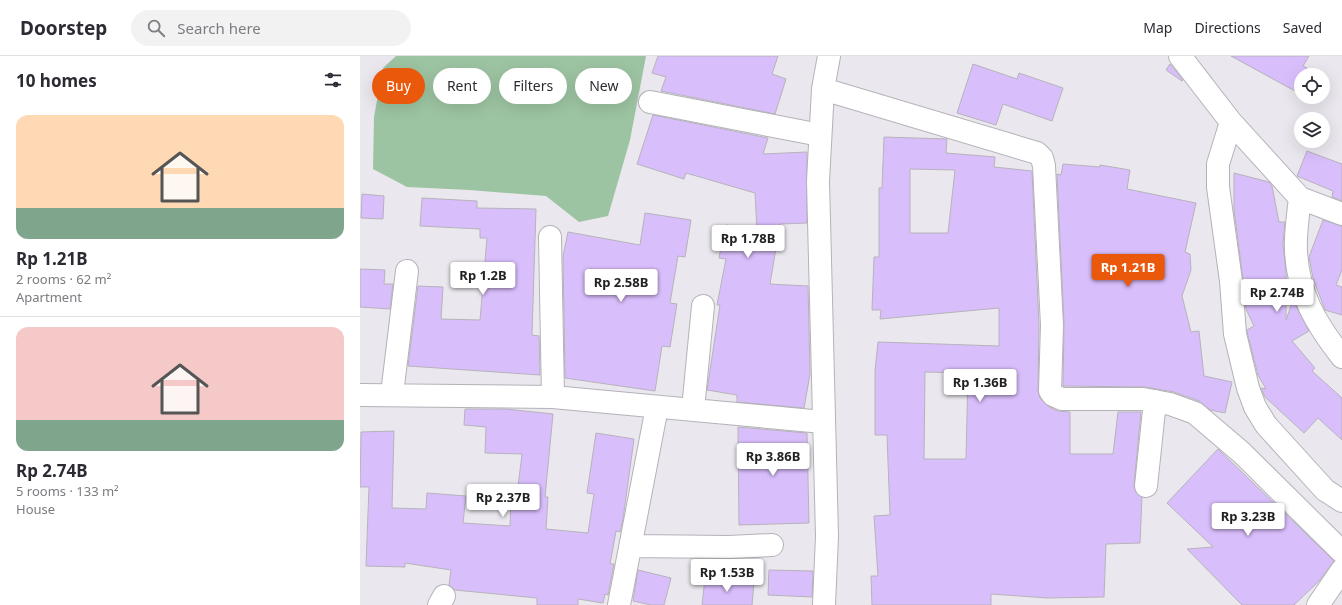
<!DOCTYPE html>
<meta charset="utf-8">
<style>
body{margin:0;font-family:"Noto Sans",sans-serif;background:#f2f2f3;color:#2b2b33;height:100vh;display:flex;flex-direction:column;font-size:15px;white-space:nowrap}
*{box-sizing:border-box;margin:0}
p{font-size:13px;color:#7c7c81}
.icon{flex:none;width:22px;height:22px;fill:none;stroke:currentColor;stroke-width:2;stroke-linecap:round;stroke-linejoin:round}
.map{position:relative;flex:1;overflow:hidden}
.details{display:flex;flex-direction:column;background:#fff;width:360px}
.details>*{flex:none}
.banner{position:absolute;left:12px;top:12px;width:380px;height:36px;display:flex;gap:8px}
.fabs{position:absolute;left:934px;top:12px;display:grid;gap:8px}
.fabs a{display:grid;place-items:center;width:36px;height:36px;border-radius:50%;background:#fff;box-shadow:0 4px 16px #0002;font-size:20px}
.price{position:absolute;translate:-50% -34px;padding:0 9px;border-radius:4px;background:#fff;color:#222;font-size:13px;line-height:26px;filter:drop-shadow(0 1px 2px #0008)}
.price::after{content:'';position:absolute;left:50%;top:24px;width:12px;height:9px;margin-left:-6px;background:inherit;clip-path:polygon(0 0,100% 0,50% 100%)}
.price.on{background:#ea580c;color:#fff}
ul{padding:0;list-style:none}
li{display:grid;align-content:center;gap:8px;height:212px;padding:0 16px}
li+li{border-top:1px solid #e1e1e2}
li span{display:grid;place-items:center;height:124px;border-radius:12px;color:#555}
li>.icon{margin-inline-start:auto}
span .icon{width:72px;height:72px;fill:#fffc;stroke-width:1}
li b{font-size:17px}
h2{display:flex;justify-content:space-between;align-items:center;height:48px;padding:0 16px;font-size:17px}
.pill{padding:0 14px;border-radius:18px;background:#fff;box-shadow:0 4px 16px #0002;font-size:14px;line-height:36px}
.pill.on{background:#ea580c;color:#fff}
header{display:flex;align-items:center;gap:24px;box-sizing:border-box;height:56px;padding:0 20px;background:#fff;border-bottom:1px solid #e1e1e2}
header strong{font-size:19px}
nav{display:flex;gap:22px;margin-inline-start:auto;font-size:14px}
.search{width:280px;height:36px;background:#f2f2f3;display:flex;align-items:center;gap:10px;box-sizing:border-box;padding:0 14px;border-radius:22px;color:#7c7c81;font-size:15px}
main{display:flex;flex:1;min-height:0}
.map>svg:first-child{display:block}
.green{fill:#9dc4a2}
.building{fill:#d9befc;stroke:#b6b3ba;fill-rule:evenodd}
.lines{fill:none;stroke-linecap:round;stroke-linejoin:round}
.minor-casing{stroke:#b4b2b8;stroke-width:24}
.minor{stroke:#fff;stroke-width:22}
</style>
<header>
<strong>Doorstep</strong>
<div class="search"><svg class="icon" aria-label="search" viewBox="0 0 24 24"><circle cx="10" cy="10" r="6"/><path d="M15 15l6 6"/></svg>Search here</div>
<nav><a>Map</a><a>Directions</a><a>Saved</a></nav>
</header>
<main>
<section class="details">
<h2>10 homes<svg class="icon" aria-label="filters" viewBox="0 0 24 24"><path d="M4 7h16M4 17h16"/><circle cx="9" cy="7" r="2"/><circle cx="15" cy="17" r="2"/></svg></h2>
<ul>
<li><span style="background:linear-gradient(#ffd9b3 75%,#7fa58c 0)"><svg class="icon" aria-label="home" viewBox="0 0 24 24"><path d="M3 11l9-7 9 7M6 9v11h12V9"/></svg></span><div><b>Rp 1.21B</b><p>2 rooms · 62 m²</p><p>Apartment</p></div></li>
<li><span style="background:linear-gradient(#f6c9c9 75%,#7fa58c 0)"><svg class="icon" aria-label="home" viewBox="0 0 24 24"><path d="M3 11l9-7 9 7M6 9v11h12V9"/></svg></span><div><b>Rp 2.74B</b><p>5 rooms · 133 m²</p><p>House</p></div></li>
</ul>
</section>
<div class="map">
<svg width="982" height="549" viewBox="0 0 982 549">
<rect width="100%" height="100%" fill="#eae7ee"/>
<path class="green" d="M36,0H286L270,84L248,160L219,166L186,140L109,134L47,131L13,113L14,61L23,12Z"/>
<path class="building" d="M298,0H418L412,18L426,23L415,58L301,35L306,21L292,17Z
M871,0H949L943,10L947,12L943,19H941V23L935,35Z
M613,8L657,23L659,17L703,32L692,65L643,48L636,69L597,57Z
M810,8L823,24L822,25L806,14Z
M293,59L408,82L403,98L447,96V167L420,168L410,228L448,230L450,318L444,352L377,346V339L347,334L360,249H357L366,203L359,202L366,169L397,174L395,137L326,117L324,123L277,108Z
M524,81L587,83L586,97L635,101L634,111L672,115L679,269L678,335L680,342L688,350L697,355L710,356V398H753L758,356H781L774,429L775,435L782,441L780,487L746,488L744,541L687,542L631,538V549H512L511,520H518L514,460L530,459L527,379H515V315L518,286L639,290V252L520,263L521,254H512L514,201H519V132H522ZM550,113L595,114L588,177H550ZM565,316L608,317L606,403H564Z
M947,95L982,108V145L972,141L973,135L937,120Z
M703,108L740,111V109L770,114L767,133L836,147L825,196L830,198L831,214L822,240L831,276L839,275L844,320L872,326L865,357L850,354L839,345L814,336L785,331L703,330L704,268L697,118L701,119Z
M874,117L909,126L912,130L919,166H925L923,188L926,216V264L933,244L949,275L932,285L955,312L952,315L982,342V384L958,362L944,377L905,341L901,332L906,333L898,319L887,276V274L894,270L886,253L884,235L887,234L883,223L874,154Z
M2,138L24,140L23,163L1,162Z
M62,142L117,145V152L176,153L172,279L179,280L180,319L48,310L58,230L83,231L81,263L120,264L127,182H120V173L60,170Z
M285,157L331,164L325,201L318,200L310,247L317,248L310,291L302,290L295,335L205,322L203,200L208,176L280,189Z
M963,164L982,170V214L976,229L982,231V259L965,254L953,222L949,201Z
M0,213L25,214L24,228H33L30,253L0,251Z
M105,353H146L193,358L185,441H188L186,473L228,477L234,438L227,437L236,377L274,383L263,463L260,476L256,475L250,508H254L248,539L245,538L243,547L218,543V549H177V542L95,534L89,529L91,514L45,507V511L6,510L9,431H0L1,376L34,375L32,452L66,453L67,437L106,440L103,467L150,470L151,439H157L162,398L125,397L126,371L104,369Z
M378,371L447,377L449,467L379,469Z
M858,393L974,505L959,525L934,549H882L827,493L853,491L807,447Z
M278,514L311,522L304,549H291L273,545Z
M409,514L453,515L452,541L408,539Z
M345,522L394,527L392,549H342Z"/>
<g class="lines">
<g class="minor-casing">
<path id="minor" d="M820,0L871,66L940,142L982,158
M463,33L677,97L682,102L684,110L692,269L690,335L693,339L702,343H783L810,348L835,357L882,397L982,496
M290,46L460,79
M871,66L858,108V131L871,225L875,278L888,332L895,351L906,369L965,434L982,445
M940,142C938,160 935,178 936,195C938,238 956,268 982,301
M190,181L193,341
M32,338L47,215
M0,339L193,341L463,366
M333,353L343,250
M786,430L795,345
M272,490L369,491L412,489
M79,549L84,540
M259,549L297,351
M464,549L467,480L458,125L463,33L469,0
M958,549L982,514"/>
</g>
<use href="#minor" class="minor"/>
</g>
</svg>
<div class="fabs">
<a><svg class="icon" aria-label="locate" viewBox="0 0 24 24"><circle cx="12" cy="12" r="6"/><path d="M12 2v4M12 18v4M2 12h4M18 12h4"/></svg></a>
<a><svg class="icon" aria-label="layers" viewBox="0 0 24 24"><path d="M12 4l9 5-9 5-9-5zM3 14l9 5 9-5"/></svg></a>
</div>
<b class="price" style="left:388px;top:203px">Rp 1.78B</b>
<b class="price on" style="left:768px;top:232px">Rp 1.21B</b>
<b class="price" style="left:123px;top:240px">Rp 1.2B</b>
<b class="price" style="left:261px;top:247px">Rp 2.58B</b>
<b class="price" style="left:917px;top:257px">Rp 2.74B</b>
<b class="price" style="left:620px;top:347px">Rp 1.36B</b>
<b class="price" style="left:413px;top:421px">Rp 3.86B</b>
<b class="price" style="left:143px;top:462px">Rp 2.37B</b>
<b class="price" style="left:888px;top:481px">Rp 3.23B</b>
<b class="price" style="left:367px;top:537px">Rp 1.53B</b>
<div class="banner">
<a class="pill on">Buy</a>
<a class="pill">Rent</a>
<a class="pill">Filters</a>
<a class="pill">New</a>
</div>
</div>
</main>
